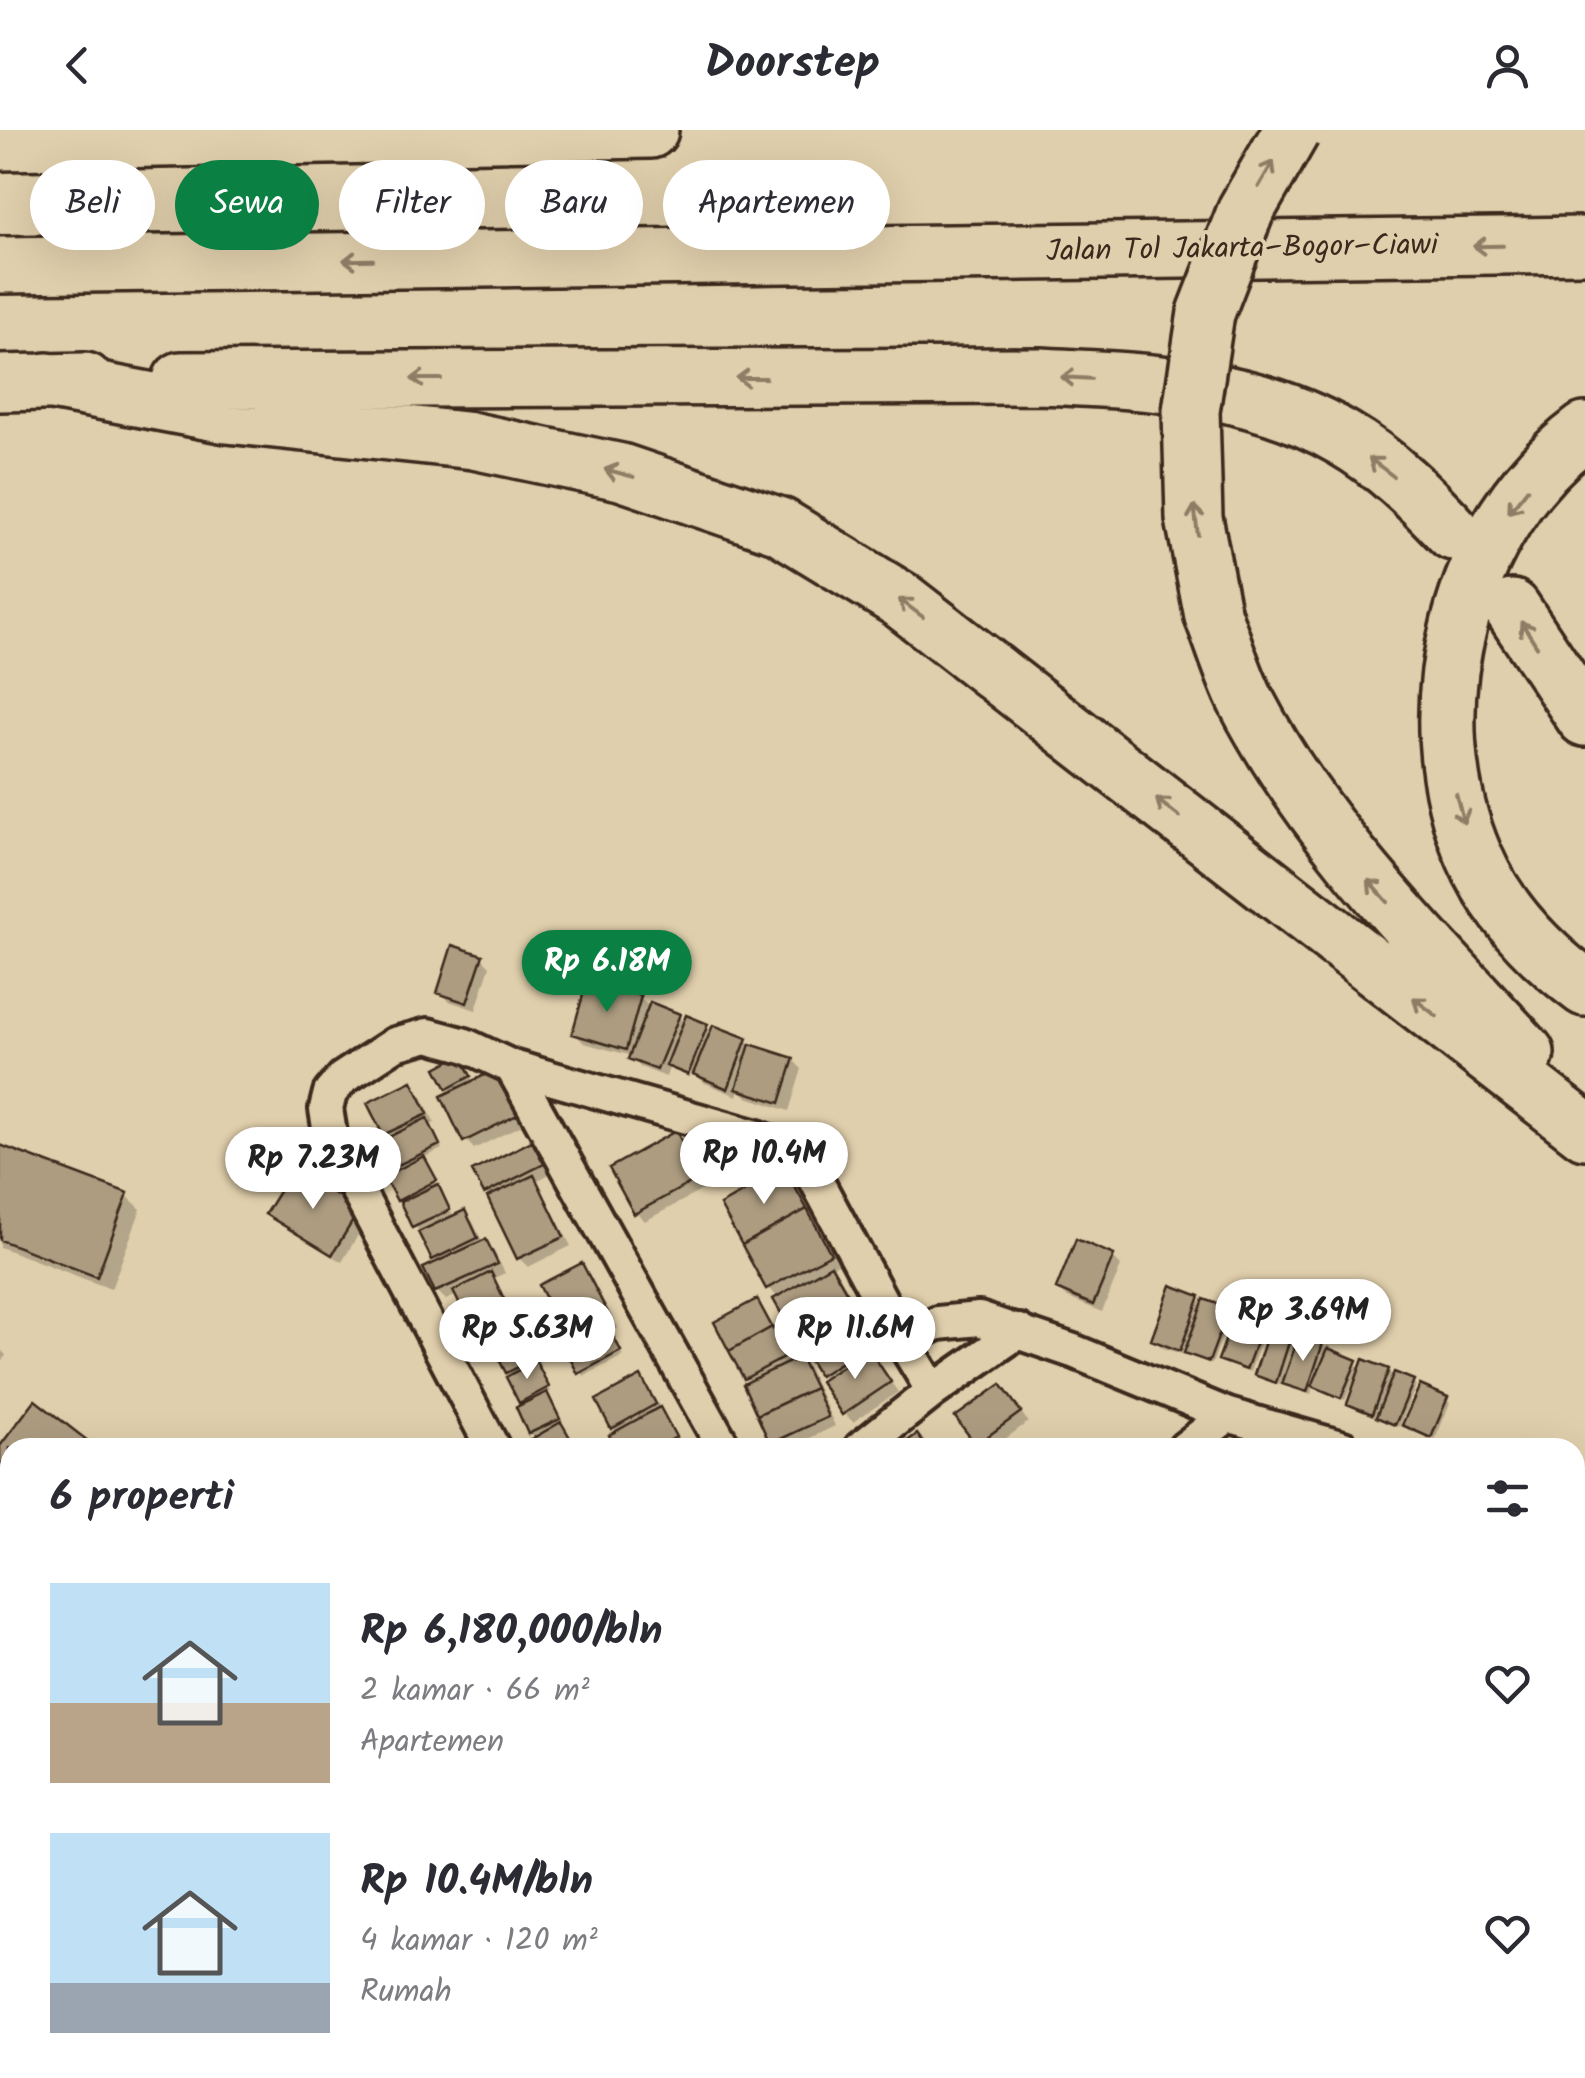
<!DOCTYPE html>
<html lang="id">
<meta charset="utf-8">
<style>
body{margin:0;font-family:Kalam,sans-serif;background:#f2f2f3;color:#2b2b33;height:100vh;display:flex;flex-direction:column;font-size:38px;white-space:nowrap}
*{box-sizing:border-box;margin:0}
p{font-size:32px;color:#7c7c81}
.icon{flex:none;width:55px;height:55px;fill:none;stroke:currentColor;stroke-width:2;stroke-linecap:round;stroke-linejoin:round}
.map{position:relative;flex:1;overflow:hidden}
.side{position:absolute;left:0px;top:1308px;width:1585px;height:642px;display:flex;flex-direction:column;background:#fff;border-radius:30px 30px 0 0;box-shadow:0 10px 40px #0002}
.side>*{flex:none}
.hud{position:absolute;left:30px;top:30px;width:1000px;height:90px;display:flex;gap:20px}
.price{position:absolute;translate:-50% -85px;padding:0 22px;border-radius:35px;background:#fff;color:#222;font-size:32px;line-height:65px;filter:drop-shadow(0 2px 5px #0008)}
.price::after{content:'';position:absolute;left:50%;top:60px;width:30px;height:22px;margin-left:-15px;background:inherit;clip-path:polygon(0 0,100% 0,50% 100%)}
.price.on{background:#0b8043;color:#fff}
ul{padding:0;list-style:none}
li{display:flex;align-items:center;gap:30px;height:250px;padding:0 50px}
li span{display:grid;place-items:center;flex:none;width:280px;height:200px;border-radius:0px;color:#555}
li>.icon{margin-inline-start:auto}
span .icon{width:120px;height:120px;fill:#fffc;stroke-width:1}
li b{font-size:42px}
h2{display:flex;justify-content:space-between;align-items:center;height:120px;padding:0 50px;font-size:42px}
.chip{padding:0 35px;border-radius:45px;background:#fff;box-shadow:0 10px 40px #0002;font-size:35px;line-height:90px}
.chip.on{background:#0b8043;color:#fff}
header{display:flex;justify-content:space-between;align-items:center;height:130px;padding:0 50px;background:#fff;font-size:45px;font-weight:700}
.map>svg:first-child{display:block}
.shadow{fill:#0003}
.building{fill:#ad9c80;stroke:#3b2a1e;stroke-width:2.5}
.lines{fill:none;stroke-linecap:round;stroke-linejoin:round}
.minor-casing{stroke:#3b2a1e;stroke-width:40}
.motorway-casing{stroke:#3b2a1e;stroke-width:62}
.minor{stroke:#e0cfac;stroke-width:32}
.motorway{stroke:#e0cfac;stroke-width:55}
.motorway-bridge-casing{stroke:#3b2a1e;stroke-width:62;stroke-linecap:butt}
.motorway-bridge{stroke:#e0cfac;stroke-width:55}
.oneway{stroke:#8e7c65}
.labels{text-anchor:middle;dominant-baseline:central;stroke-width:8;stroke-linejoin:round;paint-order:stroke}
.street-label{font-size:30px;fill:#3b2a1e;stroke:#e0cfac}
</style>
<header><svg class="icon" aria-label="back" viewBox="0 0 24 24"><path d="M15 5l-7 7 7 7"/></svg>Doorstep<svg class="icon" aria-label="person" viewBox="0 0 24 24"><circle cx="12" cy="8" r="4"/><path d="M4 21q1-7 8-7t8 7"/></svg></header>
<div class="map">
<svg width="1585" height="1948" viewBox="0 0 1585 1948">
<rect width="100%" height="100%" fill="#e0cfac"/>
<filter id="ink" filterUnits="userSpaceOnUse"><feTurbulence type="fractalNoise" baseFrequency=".01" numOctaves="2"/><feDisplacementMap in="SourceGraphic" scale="20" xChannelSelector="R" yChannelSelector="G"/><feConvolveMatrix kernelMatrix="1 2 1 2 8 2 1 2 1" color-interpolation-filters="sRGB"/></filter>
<g filter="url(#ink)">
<path class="shadow" d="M482,828L490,836L476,880L449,871L440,862Z
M640,868L651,879L678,886L685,893L706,896L712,902L746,910L752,917L793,930L802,939L789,981L747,967L739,959L737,966L705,953L694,942L693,944L670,935L666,947L640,937L632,926L584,913L575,904Z
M463,932L474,953L494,943L503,952L524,994L474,1019L466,1010L455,962L449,957Z
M411,954L420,963L435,993L430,995L442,1019L423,1028L454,1088L465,1083L473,1092L483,1113L494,1121L505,1143L494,1148L506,1174L503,1175L525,1206L538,1232L535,1234L551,1261L546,1264L562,1293L537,1309L531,1303L525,1275L512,1246L494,1214L488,1217L484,1213L457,1165L446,1170L437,1161L439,1133L399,1070L402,1041L396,1035L390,1009L385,1004Z
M675,1004L684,1013L708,1057L645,1091L636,1083Z
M724,1004L741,1035L715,1050L711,1046Z
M531,1014L551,1043L537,1051L571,1116L528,1137L519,1128L486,1063Z
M0,1017L127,1066L141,1079L111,1159L0,1117Z
M294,1042L367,1090L342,1132L277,1093L268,1084Z
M785,1042L794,1051L838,1134L830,1138L840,1147L864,1189L860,1192L881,1222L873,1227L898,1262L853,1292L844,1283L800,1212L779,1168L768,1158Z
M1112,1127L1121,1136L1102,1182L1068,1168L1059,1159Z
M581,1136L590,1145L618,1198L611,1202L623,1226L584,1246L570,1210Z
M1198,1168L1204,1174L1231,1184L1212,1234L1163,1218L1154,1209Z
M757,1172L765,1181L793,1233L800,1230L809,1239L835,1296L789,1318H778L772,1312L751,1253L746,1247Z
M1261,1196L1265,1200L1250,1242L1221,1229Z
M1291,1206L1298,1213L1322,1215L1362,1239L1388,1241L1394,1247L1412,1252L1416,1256L1399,1297L1353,1278L1350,1274L1357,1254L1353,1252L1345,1270L1314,1255L1311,1264L1289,1257L1282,1250L1280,1255L1261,1249L1257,1245Z
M0,1219L6,1225L0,1235Z
M640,1249L649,1258L683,1317L619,1318V1303L613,1297Z
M1010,1266L1028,1292L993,1318H982L978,1313Z
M1446,1270L1450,1273L1435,1310L1405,1295Z
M0,1440L10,1448V1466L0,1479Z
M0,1833L10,1842V1858L0,1870Z
M10,1940H59L53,1948H0Z
M130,1940H169L162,1948H139Z
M976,1940H1061L1064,1943L1060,1948H986Z"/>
<path class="building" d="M452,815L483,825L467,873L437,863Z
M587,851L641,866L626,920L572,904Z
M650,872L680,884L657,940L628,929Z
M686,885L708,894L688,945L666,936Z
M713,895L747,908L728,959L693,944Z
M750,914L794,928L780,973L736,959Z
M460,925L471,946L447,959L436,938Z
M495,940L517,985L463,1012L441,966Z
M412,951L428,984L383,1005L367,973Z
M427,988L440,1015L394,1037L381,1011Z
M721,997L739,1030L709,1048L691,1015Z
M676,1001L701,1047L634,1084L609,1038Z
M532,1011L544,1034L484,1064L472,1041Z
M0,1015L128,1063L97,1147L0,1110Z
M424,1026L437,1050L397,1071L384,1047Z
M293,1039L360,1079L332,1125L265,1084Z
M785,1039L807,1079L742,1115L720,1075Z
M534,1045L564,1107L517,1129L487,1067Z
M438,1054L450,1080L412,1098L400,1072Z
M807,1079L831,1124L766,1159L742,1115Z
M465,1080L478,1108L432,1130L418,1102Z
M486,1109L498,1134L435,1162L423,1138Z
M1076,1109L1114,1125L1093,1175L1056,1159Z
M582,1133L611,1189L568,1211L539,1155Z
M831,1135L857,1180L798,1213L773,1169Z
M491,1142L504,1169L467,1189L453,1161Z
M1171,1155L1200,1166L1180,1221L1151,1210Z
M757,1169L772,1197L729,1221L714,1192Z
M1204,1169L1229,1178L1209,1232L1184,1223Z
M507,1175L518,1196L482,1214L471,1193Z
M1235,1184L1263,1194L1246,1240L1218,1230Z
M857,1185L874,1212L819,1246L802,1219Z
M607,1194L621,1221L578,1244L564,1216Z
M1270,1196L1292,1203L1276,1253L1254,1245Z
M772,1197L787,1226L744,1249L729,1221Z
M522,1199L536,1228L506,1243L491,1214Z
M1299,1205L1323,1213L1307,1262L1282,1254Z
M1328,1218L1357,1230L1341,1268L1312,1256Z
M869,1219L891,1252L842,1285L820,1251Z
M800,1227L815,1258L757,1285L743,1254Z
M1363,1229L1389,1239L1372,1284L1347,1274Z
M536,1231L549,1257L519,1273L506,1247Z
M1394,1242L1414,1250L1395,1295L1376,1287Z
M641,1246L656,1274L611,1299L596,1270Z
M1001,1254L1021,1282L976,1315L955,1287Z
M1420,1255L1448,1267L1431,1308L1402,1295Z
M815,1258L828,1287L770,1314L757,1285Z
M547,1262L560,1289L528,1304L516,1277Z
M35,1270L97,1318H10V1339L0,1332V1316Z
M660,1277L676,1307L657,1318H616L609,1305Z
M561,1292L576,1318H534L530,1310Z
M917,1304L927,1318H898Z
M4,1614L10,1620V1709L0,1700V1619Z
M0,1775L10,1783V1815L0,1807Z
M10,1913V1940H43L37,1948H0V1926Z
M85,1940H110L120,1948H79Z
M979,1940H1051L1044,1948H983L977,1942Z"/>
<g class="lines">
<g class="minor-casing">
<path id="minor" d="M512,937L724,1318
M902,1210L938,1193L979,1189L1073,1221L1228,1285L1185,1318
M933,1261L1019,1201
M1228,1285L1343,1318
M493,1318L331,1010L326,979L330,963L343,948L395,914L428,905L465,915L512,937L757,1007L797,1024L810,1039L902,1210L933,1261L861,1318
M0,1498L10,1485
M0,1765L10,1774
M0,1916L10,1903
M271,1940L281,1948
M1140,1940L1153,1948
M198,1948L205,1940"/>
</g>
<g class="motorway-casing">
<path id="motorway" d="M0,12L650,0
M0,135L1585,115
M181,250L1040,246C1143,251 1251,254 1343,308C1385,332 1421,368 1453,402
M47,251L227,285L474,311L621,342L780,396L901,470L1585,1001
M0,253L85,251
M1585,301C1459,395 1412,582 1474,726C1497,780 1538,823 1585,858
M1512,478L1585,588
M1213,486C1224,514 1233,545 1246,571C1316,706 1425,812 1526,923"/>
</g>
<use href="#minor" class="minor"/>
<use href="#motorway" class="motorway"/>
<g class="motorway-bridge-casing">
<path id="motorway-bridge" d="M1213,486L1194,388L1191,281L1206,183L1246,80L1292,0"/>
</g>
<use href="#motorway-bridge" class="motorway-bridge"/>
</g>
<defs><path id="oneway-shaft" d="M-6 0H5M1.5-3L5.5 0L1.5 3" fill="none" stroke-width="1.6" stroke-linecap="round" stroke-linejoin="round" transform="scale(2.5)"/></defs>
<g class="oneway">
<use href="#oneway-shaft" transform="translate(1266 44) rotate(-60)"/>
<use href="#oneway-shaft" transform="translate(1488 116) rotate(179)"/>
<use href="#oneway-shaft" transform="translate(358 130) rotate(179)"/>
<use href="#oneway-shaft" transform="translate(751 248) rotate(180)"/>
<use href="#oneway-shaft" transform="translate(1076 248) rotate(-177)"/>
<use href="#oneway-shaft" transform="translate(426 249) rotate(180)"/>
<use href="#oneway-shaft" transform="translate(1381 337) rotate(-143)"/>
<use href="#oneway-shaft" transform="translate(619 343) rotate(-165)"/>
<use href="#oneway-shaft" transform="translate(1518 371) rotate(129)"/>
<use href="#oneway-shaft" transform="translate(1196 390) rotate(-97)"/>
<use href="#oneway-shaft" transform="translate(911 478) rotate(-143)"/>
<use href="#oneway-shaft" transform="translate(1529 504) rotate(-123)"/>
<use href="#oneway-shaft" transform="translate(1168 678) rotate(-142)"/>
<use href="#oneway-shaft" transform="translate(1460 679) rotate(75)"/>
<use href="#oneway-shaft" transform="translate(1378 761) rotate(-132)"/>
<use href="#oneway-shaft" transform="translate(1425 877) rotate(-142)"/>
</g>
</g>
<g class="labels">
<g class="street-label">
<text transform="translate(1242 119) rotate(-1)">Jalan Tol Jakarta–Bogor–Ciawi</text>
</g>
</g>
</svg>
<b class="price on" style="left:607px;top:885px">Rp 6.18M</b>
<b class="price" style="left:764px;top:1077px">Rp 10.4M</b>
<b class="price" style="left:313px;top:1082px">Rp 7.23M</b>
<b class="price" style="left:1303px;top:1234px">Rp 3.69M</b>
<b class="price" style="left:527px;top:1252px">Rp 5.63M</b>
<b class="price" style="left:855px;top:1252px">Rp 11.6M</b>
<div class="hud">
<a class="chip">Beli</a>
<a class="chip on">Sewa</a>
<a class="chip">Filter</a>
<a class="chip">Baru</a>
<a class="chip">Apartemen</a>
</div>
<section class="side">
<h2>6 properti<svg class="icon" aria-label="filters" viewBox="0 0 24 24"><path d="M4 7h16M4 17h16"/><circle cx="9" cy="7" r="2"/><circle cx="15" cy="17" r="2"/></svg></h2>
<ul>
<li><span style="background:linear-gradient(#bfe0f5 60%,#b9a48a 0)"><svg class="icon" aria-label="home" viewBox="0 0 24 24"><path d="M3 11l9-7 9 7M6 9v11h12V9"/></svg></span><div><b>Rp 6,180,000/bln</b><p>2 kamar · 66 m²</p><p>Apartemen</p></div><svg class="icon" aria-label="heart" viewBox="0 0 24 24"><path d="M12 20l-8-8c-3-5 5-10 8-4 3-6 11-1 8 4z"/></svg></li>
<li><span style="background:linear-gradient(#bfe0f5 75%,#9aa5b1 0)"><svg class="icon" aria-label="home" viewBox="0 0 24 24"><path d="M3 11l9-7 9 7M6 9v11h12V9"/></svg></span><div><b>Rp 10.4M/bln</b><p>4 kamar · 120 m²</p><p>Rumah</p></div><svg class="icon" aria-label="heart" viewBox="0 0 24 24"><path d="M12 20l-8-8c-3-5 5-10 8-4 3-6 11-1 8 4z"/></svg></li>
</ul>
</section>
</div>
